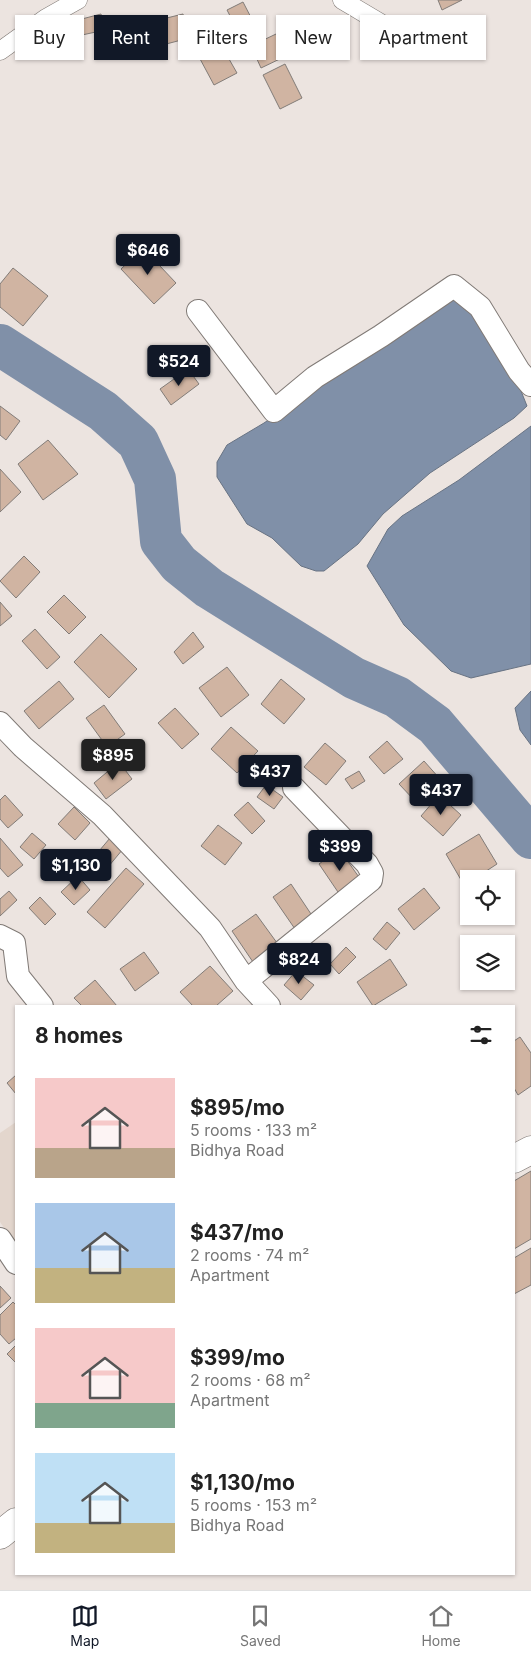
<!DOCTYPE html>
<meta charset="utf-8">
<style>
body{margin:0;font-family:Inter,sans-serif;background:#f6f6f6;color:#222;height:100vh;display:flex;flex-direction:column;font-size:19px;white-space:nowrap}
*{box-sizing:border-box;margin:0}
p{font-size:16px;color:#767676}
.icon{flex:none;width:28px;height:28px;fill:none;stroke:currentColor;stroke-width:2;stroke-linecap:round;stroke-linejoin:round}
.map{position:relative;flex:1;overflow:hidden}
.side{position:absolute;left:15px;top:1005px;width:500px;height:570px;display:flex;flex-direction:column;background:#fff;border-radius:0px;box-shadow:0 1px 4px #0004}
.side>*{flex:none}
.top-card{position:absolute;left:15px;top:15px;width:501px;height:45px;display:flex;gap:10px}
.tools{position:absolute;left:460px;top:870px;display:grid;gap:10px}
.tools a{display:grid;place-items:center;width:55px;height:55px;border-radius:0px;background:#fff;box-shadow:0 1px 4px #0004;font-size:25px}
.price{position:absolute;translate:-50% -42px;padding:0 11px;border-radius:5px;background:#111827;color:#fff;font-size:16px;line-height:32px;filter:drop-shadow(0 1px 2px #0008)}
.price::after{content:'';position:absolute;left:50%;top:30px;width:15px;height:11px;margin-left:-8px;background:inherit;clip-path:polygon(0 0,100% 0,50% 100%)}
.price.active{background:#222;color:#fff}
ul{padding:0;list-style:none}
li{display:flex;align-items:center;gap:15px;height:125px;padding:0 20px}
li span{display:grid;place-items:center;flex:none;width:140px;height:100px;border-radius:0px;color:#555}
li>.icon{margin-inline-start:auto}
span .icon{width:60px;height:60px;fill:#fffc;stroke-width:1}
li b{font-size:21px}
h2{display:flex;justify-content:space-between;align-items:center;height:60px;padding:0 20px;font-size:21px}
.chip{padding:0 18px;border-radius:0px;background:#fff;box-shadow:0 1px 4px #0004;font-size:18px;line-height:45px}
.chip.active{background:#111827;color:#fff}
.tabs{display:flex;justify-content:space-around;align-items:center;height:70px;border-top:1px solid #e0e0e0;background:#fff;font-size:14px;color:#767676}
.tabs a{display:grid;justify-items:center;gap:2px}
.tabs .active{color:#111827}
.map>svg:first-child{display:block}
.built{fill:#e3d6cd}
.water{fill:#8090a8;stroke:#687383}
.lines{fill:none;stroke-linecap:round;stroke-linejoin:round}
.river{stroke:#8090a8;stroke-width:42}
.building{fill:#d0b4a2;stroke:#827c78}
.pedestrian-casing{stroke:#807a76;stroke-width:19}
.minor-casing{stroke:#807a76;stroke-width:24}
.primary-casing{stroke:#807a76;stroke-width:29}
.pedestrian{stroke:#fff;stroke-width:18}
.minor{stroke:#fff;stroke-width:22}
.primary{stroke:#fff;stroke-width:28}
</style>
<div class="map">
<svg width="531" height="1590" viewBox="0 0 531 1590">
<rect width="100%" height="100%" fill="#ece4e0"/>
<path class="built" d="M16,1122V1245L0,1222V1133Z"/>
<path class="water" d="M447,299H460L468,305L521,391L527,406L514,418L430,473L383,514L358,544L324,571H316L301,566L272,538L247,524L217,477V462L227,445L264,423Z
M531,426V664L471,678L451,671L404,625L367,566L388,529L402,516L459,480Z
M531,691V745L520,730L515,708Z"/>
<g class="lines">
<path class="river" d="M0,345L103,411L138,442L155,479L161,541L179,564L209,588L354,678L397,697L435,725L531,838"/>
</g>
<path class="building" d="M438,0H462L442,10Z
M243,2L258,31L242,39L227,10Z
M101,14L105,30L82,35L78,20Z
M183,14L189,38L132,53L126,28Z
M276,34L286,56L261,68L251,46Z
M221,45L237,73L214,85L199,57Z
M285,64L302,98L280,109L263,75Z
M143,248L176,283L154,304L121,269Z
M13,268L48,296L23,326L0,307V284Z
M188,369L199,384L171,405L160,389Z
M0,406L20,421L6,440L0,435Z
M48,440L78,474L43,500L18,464Z
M0,469L21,492L0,512Z
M24,556L40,572L16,598L0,581Z
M64,595L86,617L69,634L47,612Z
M0,602L12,616L0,626Z
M35,629L60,657L47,669L22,641Z
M193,632L204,647L183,664L174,652Z
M101,634L137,669L109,698L74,662Z
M227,667L249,695L221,717L199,688Z
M281,679L305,699L284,724L261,704Z
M59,681L74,699L39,729L24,711Z
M104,705L125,734L107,747L86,718Z
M175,708L199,734L182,749L158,723Z
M231,727L258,751L237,773L211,749Z
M387,741L403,759L384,774L369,757Z
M325,743L346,761L326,785L304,767Z
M424,761L440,779L416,802L399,784Z
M119,762L132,779L106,799L94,783Z
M359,771L365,781L352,789L345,779Z
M266,785L283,797L274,809L257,797Z
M5,795L23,815L8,828L0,819V800Z
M439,795L461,815L443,836L421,816Z
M248,802L265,821L252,834L234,815Z
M74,807L90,823L75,840L58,824Z
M218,825L242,843L225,865L201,846Z
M32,833L46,845L34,859L20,847Z
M479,834L497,864L474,879H469V882L464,885L446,854Z
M0,838L23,865L8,877L0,868Z
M110,838L123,849L108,867L94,857Z
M339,849L361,880L340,895L319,864Z
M126,868L144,884L105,928L87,912Z
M78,876L90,890L74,905L61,892Z
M291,884L313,917L295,929L273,897Z
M424,888L440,908L414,930L398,909Z
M9,891L17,900L0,916V899Z
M40,897L56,914L45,925L29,908Z
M256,914L280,947L255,965L232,931Z
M387,922L400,933L386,950L373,939Z
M346,947L356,957L339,974L330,964Z
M144,952L159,973L135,991L120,969Z
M390,959L407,985L373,1006L357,982Z
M210,966L233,991L216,1006H193L180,992Z
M296,971L314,985L301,1000L284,985Z
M95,980L117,1006H82L74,998Z
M520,1037L531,1053V1086L518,1095L514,1088V1041Z
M16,1075V1094L7,1083Z
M531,1171V1239L514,1249V1181Z
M531,1248V1285L514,1294V1258Z
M0,1286L11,1298L0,1308Z
M13,1302L16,1305V1338L9,1344L0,1334V1315Z
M16,1345V1363L7,1354Z"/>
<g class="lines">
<g class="pedestrian-casing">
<path id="pedestrian" d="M342,0L411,41
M0,51L46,18L78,0"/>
</g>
<g class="minor-casing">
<path id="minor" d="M198,311L274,411L315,377L381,336L454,286L480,307L519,371L531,385
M0,723L23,747L102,815L210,928L246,981L269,1006
M0,936L14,943L18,976L42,1006
M246,981L371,880L372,873L367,864L294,788
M0,1239L16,1263"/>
</g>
<g class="primary-casing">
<path id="primary" d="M514,1159L531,1150
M0,1535L16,1522"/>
</g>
<use href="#pedestrian" class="pedestrian"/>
<use href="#minor" class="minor"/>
<use href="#primary" class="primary"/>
</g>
</svg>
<div class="tools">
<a><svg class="icon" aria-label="locate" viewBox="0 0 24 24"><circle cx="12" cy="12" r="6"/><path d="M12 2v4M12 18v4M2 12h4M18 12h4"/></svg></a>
<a><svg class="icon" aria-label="layers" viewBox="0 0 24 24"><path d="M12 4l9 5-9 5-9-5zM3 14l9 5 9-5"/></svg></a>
</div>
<b class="price" style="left:148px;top:276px">$646</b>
<b class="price" style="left:179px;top:387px">$524</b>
<b class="price active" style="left:113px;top:781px">$895</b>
<b class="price" style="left:270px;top:797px">$437</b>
<b class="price" style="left:441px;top:816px">$437</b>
<b class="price" style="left:340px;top:872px">$399</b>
<b class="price" style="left:76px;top:891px">$1,130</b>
<b class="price" style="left:299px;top:985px">$824</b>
<div class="top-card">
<a class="chip">Buy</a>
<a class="chip active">Rent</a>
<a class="chip">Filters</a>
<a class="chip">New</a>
<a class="chip">Apartment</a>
</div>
<section class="side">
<h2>8 homes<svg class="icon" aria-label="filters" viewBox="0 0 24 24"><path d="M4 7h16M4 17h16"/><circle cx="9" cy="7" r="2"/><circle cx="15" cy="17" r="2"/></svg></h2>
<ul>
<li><span style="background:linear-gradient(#f6c9c9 70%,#b9a48a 0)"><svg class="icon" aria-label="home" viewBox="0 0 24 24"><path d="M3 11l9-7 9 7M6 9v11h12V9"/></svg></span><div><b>$895/mo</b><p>5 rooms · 133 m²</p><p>Bidhya Road</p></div></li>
<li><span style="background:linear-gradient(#a9c7e8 65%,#c2b280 0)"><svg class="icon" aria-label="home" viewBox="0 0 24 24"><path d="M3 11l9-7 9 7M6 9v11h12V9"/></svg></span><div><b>$437/mo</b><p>2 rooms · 74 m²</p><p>Apartment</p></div></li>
<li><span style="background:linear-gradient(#f6c9c9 75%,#7fa58c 0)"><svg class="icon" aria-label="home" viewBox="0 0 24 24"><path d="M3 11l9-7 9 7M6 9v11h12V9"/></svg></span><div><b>$399/mo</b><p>2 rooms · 68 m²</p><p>Apartment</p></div></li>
<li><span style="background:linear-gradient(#bfe0f5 70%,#c2b280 0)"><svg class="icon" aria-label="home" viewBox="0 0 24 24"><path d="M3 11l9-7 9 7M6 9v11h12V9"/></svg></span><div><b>$1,130/mo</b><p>5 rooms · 153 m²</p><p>Bidhya Road</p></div></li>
</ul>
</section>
</div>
<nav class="tabs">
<a class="active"><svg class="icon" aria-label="map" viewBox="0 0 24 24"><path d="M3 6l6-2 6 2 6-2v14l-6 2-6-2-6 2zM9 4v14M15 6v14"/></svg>Map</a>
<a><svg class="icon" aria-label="saved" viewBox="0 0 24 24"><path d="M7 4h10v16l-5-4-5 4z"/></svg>Saved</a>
<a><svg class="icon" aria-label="home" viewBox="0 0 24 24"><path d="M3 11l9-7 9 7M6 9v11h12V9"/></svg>Home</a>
</nav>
